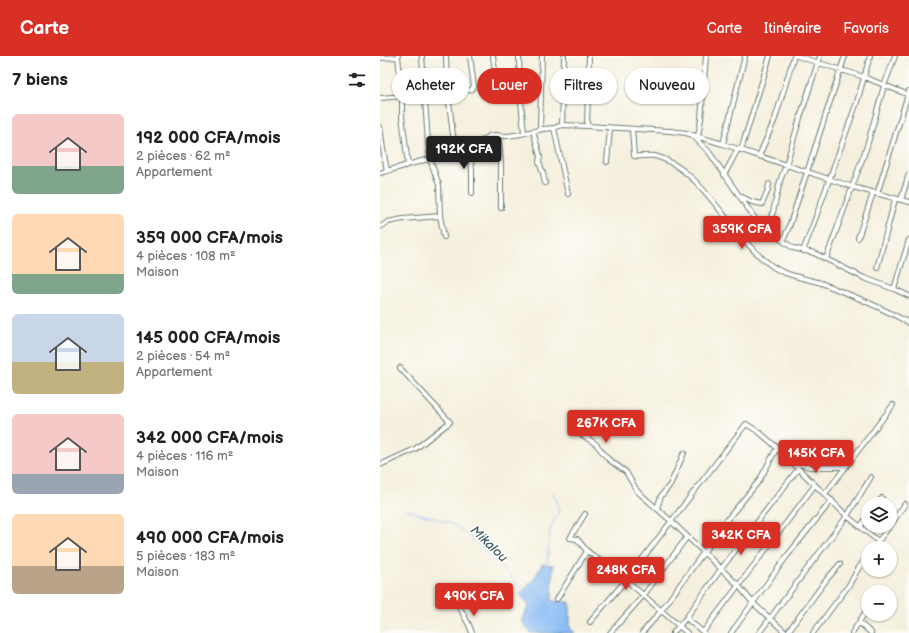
<!DOCTYPE html>
<html lang="fr">
<meta charset="utf-8">
<style>
body{margin:0;font-family:"Balsamiq Sans",sans-serif;background:#f6f6f6;color:#202124;height:100vh;display:flex;flex-direction:column;font-size:15px;white-space:nowrap}
*{box-sizing:border-box;margin:0}
p{font-size:13px;color:#757577}
.icon{flex:none;width:22px;height:22px;fill:none;stroke:currentColor;stroke-width:2;stroke-linecap:round;stroke-linejoin:round}
.map{position:relative;flex:1;overflow:hidden}
.sheet{display:flex;flex-direction:column;background:#fff;width:380px}
.sheet>*{flex:none}
.top-card{position:absolute;left:12px;top:12px;width:380px;height:36px;display:flex;gap:8px}
.fabs{position:absolute;left:481px;top:441px;display:grid;gap:8px}
.fabs a{display:grid;place-items:center;width:36px;height:36px;border-radius:50%;background:#fff;box-shadow:0 1px 3px #0004;font-size:20px}
.price{position:absolute;translate:-50% -34px;padding:0 9px;border-radius:4px;background:#d93025;color:#fff;font-size:13px;line-height:26px;filter:drop-shadow(0 1px 2px #0008)}
.price::after{content:'';position:absolute;left:50%;top:24px;width:12px;height:9px;margin-left:-6px;background:inherit;clip-path:polygon(0 0,100% 0,50% 100%)}
.price.on{background:#222;color:#fff}
ul{padding:0;list-style:none}
li{display:flex;align-items:center;gap:12px;height:100px;padding:0 12px}
li span{display:grid;place-items:center;flex:none;width:112px;height:80px;border-radius:6px;color:#555}
li>.icon{margin-inline-start:auto}
span .icon{width:48px;height:48px;fill:#fffc;stroke-width:1}
li b{font-size:17px}
h2{display:flex;justify-content:space-between;align-items:center;height:48px;padding:0 12px;font-size:17px}
.tag{padding:0 14px;border-radius:18px;background:#fff;box-shadow:0 1px 3px #0004;font-size:14px;line-height:36px}
.tag.on{background:#d93025;color:#fff}
header{display:flex;align-items:center;gap:24px;box-sizing:border-box;height:56px;padding:0 20px;background:#d93025;color:#fff}
header strong{font-size:19px}
nav{display:flex;gap:22px;margin-inline-start:auto;font-size:14px}
main{display:flex;flex:1;min-height:0}
.map>svg:first-child{display:block}
.water{fill:#86b9f4;stroke:#527b94}
.lines{fill:none;stroke-linecap:round;stroke-linejoin:round}
.stream{stroke:#86b9f4;stroke-width:1}
.minor-casing{stroke:#6a7c70;stroke-width:6}
.minor{stroke:#fff;stroke-width:4}
.labels{text-anchor:middle;dominant-baseline:central;stroke-width:4;stroke-linejoin:round;paint-order:stroke}
.water-label{font-size:13px;font-style:italic;fill:#395c64;stroke:#fdfcf7}
</style>
<header>
<strong>Carte</strong>
<nav><a>Carte</a><a>Itinéraire</a><a>Favoris</a></nav>
</header>
<main>
<section class="sheet">
<h2>7 biens<svg class="icon" aria-label="filters" viewBox="0 0 24 24"><path d="M4 7h16M4 17h16"/><circle cx="9" cy="7" r="2"/><circle cx="15" cy="17" r="2"/></svg></h2>
<ul>
<li><span style="background:linear-gradient(#f6c9c9 65%,#7fa58c 0)"><svg class="icon" aria-label="home" viewBox="0 0 24 24"><path d="M3 11l9-7 9 7M6 9v11h12V9"/></svg></span><div><b>192 000 CFA/mois</b><p>2 pièces · 62 m²</p><p>Appartement</p></div></li>
<li><span style="background:linear-gradient(#ffd9b3 75%,#7fa58c 0)"><svg class="icon" aria-label="home" viewBox="0 0 24 24"><path d="M3 11l9-7 9 7M6 9v11h12V9"/></svg></span><div><b>359 000 CFA/mois</b><p>4 pièces · 108 m²</p><p>Maison</p></div></li>
<li><span style="background:linear-gradient(#c9d6e8 60%,#c2b280 0)"><svg class="icon" aria-label="home" viewBox="0 0 24 24"><path d="M3 11l9-7 9 7M6 9v11h12V9"/></svg></span><div><b>145 000 CFA/mois</b><p>2 pièces · 54 m²</p><p>Appartement</p></div></li>
<li><span style="background:linear-gradient(#f6c9c9 75%,#9aa5b1 0)"><svg class="icon" aria-label="home" viewBox="0 0 24 24"><path d="M3 11l9-7 9 7M6 9v11h12V9"/></svg></span><div><b>342 000 CFA/mois</b><p>4 pièces · 116 m²</p><p>Maison</p></div></li>
<li><span style="background:linear-gradient(#ffd9b3 65%,#b9a48a 0)"><svg class="icon" aria-label="home" viewBox="0 0 24 24"><path d="M3 11l9-7 9 7M6 9v11h12V9"/></svg></span><div><b>490 000 CFA/mois</b><p>5 pièces · 183 m²</p><p>Maison</p></div></li>
</ul>
</section>
<div class="map">
<svg width="529" height="577" viewBox="0 0 529 577">
<rect width="100%" height="100%" fill="#fdfcf7"/>
<filter id="ink" filterUnits="userSpaceOnUse"><feTurbulence type="fractalNoise" baseFrequency=".025" numOctaves="2"/><feDisplacementMap in="SourceGraphic" scale="8" xChannelSelector="R" yChannelSelector="G"/><feConvolveMatrix kernelMatrix="1 2 1 2 8 2 1 2 1" color-interpolation-filters="sRGB"/></filter>
<filter id="wash" filterUnits="userSpaceOnUse"><feTurbulence type="fractalNoise" baseFrequency=".012" numOctaves="4" result="noise"/><feDisplacementMap in="SourceGraphic" scale="16" xChannelSelector="R" yChannelSelector="G"/><feGaussianBlur stdDeviation="0.9" result="paint"/><feColorMatrix in="noise" values="0 0 0 0 0 0 0 0 0 0 0 0 0 0 0 0 0 1.4 0 .05"/><feComposite in="paint" operator="in"/></filter>
<g filter="url(#wash)">
<rect width="100%" height="100%" fill="#f5f0de"/>
<path class="water" d="M162,508L173,509L172,545L190,546V572L195,577H151L142,565L149,549L140,538L154,523Z"/>
<g class="lines">
<path class="stream" d="M27,454L68,466L83,475L114,503L138,528L144,533
M167,509L170,472L179,455L176,441L170,435"/>
</g>
</g>
<g filter="url(#ink)">
<g class="lines">
<g class="minor-casing">
<path id="minor" d="M18,0L22,41V60L28,109
M42,0L48,87L50,103L59,129L60,160L64,181
M66,0L67,30L75,95
M113,0L117,30
M139,0L140,34L144,77
M417,0L484,21L529,39
M0,2L18,1
M0,42L91,34L94,31L90,0
M182,69L184,0
M207,70L209,0
M0,71L3,93L7,115
M174,72L188,138
M160,73L162,0
M252,73L254,100C260,101 267,99 275,100C323,112 351,182 392,210C406,220 425,222 441,227C471,239 501,251 529,267
M153,75L160,100L159,106L163,117L165,127
M118,79L121,107V152
M313,80L329,96L376,164L382,170L413,192L434,197L484,222L514,233L529,240
M318,80L321,63L326,0
M343,88L365,0
M89,91L92,114V137
M361,94L390,0
M379,100L395,63L414,0
M227,106L230,72
M0,117L83,93L102,85L111,79L128,80L141,78L163,73L174,72L182,69L207,70L290,75L306,77L343,88L473,131L529,146
M344,119L358,93
M497,138L529,35
M360,140L372,146L382,148L388,134L389,128
M521,144L529,118
M0,171L8,166L23,163L60,160
M386,173L393,156L400,125L406,109L419,65L440,0
M478,182L493,137
M403,185L409,171L427,116L465,0
M423,195L433,169L477,46L490,0
M446,203L487,90L504,30L515,0
M497,212L515,143
M514,233L529,184
M196,375L216,388L228,403L246,416L257,435L291,465L358,529L373,547L406,577
M0,409L35,393L70,366L20,312
M414,409L419,408L430,411H466
M445,438L513,349
M498,448L502,442
M277,452L281,440L290,429L304,397
M205,458L190,482L197,483L207,495L246,524L307,577
M510,470L525,448
M480,471L488,460
M493,492L510,470
M504,536L505,535
M177,543L207,495
M80,552L89,569L92,577
M306,562L324,577
M210,566L246,524L366,368L379,376L392,387L467,460L498,485
M479,566L491,577
M323,576L435,429
M230,577L263,540L307,481
M262,577L281,555L350,460L379,425L397,392
M293,577L306,562L341,513L418,413
M351,577L407,500L452,444
M379,577L467,460L491,421
M407,577L447,523L460,508
M433,577L469,529L478,513L488,499
M472,577L488,552"/>
</g>
<use href="#minor" class="minor"/>
</g>
</g>
<g class="labels">
<g class="water-label">
<text transform="translate(109 488) rotate(44)">Mikalou</text>
</g>
</g>
</svg>
<div class="fabs">
<a><svg class="icon" aria-label="layers" viewBox="0 0 24 24"><path d="M12 4l9 5-9 5-9-5zM3 14l9 5 9-5"/></svg></a>
<a>+</a>
<a>−</a>
</div>
<b class="price on" style="left:84px;top:114px">192K CFA</b>
<b class="price" style="left:362px;top:194px">359K CFA</b>
<b class="price" style="left:226px;top:388px">267K CFA</b>
<b class="price" style="left:436px;top:418px">145K CFA</b>
<b class="price" style="left:361px;top:500px">342K CFA</b>
<b class="price" style="left:246px;top:535px">248K CFA</b>
<b class="price" style="left:94px;top:561px">490K CFA</b>
<div class="top-card">
<a class="tag">Acheter</a>
<a class="tag on">Louer</a>
<a class="tag">Filtres</a>
<a class="tag">Nouveau</a>
</div>
</div>
</main>
